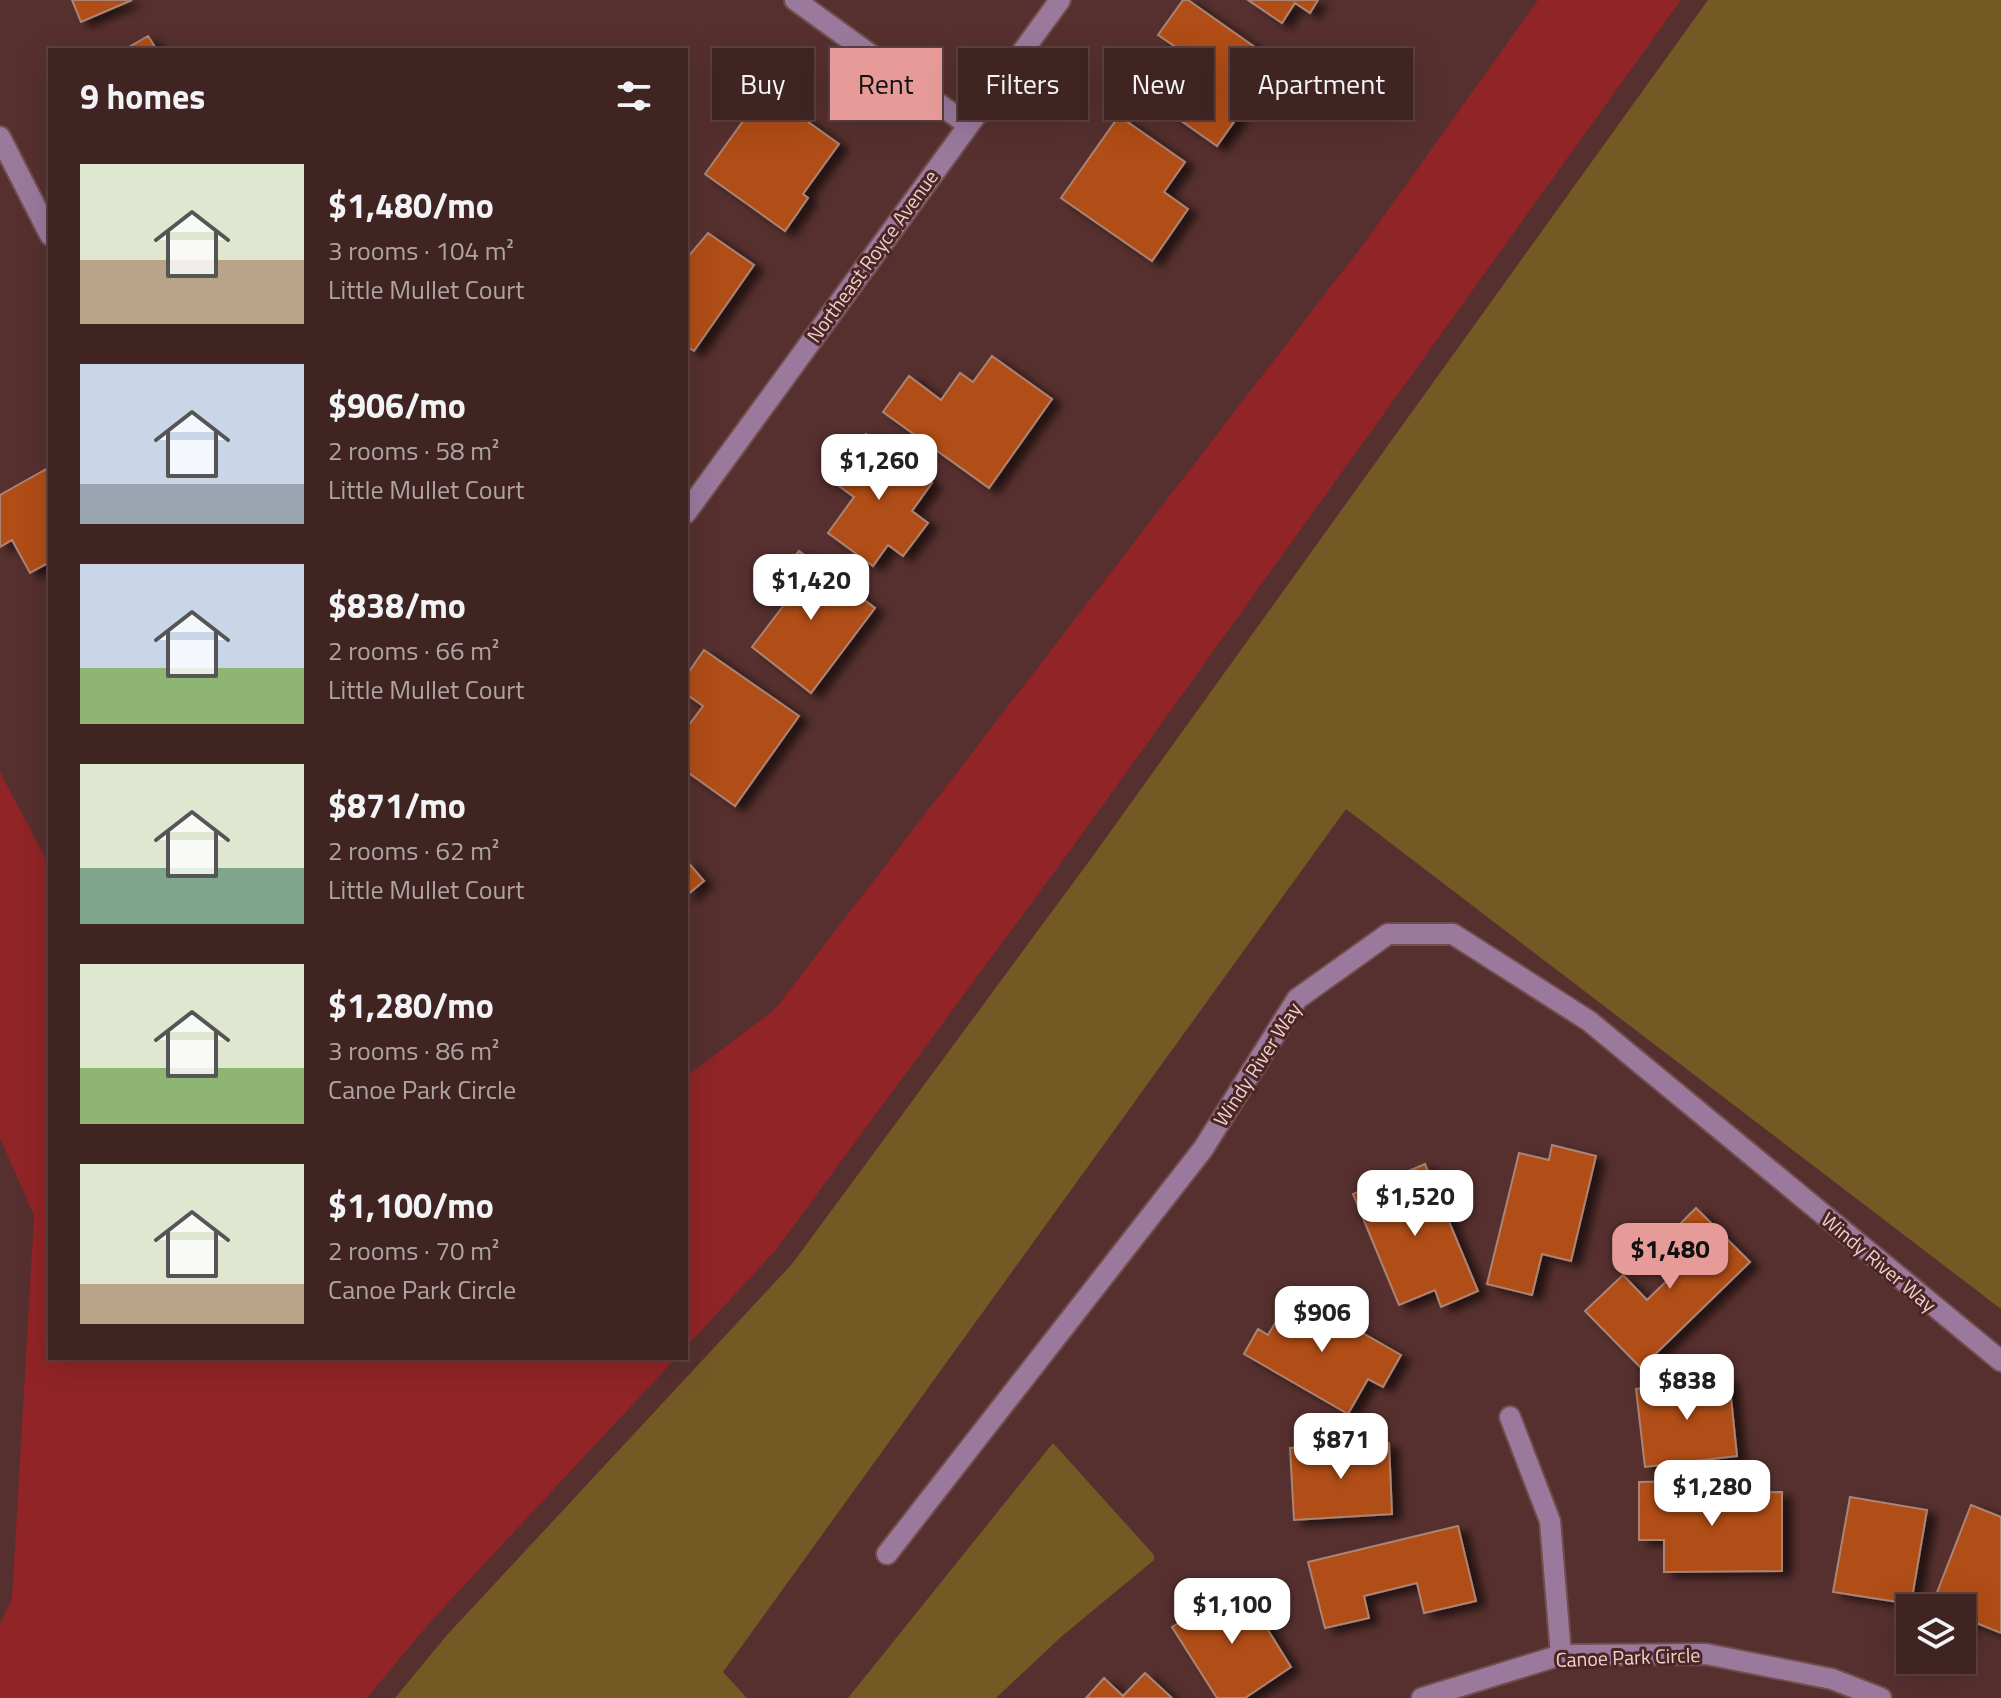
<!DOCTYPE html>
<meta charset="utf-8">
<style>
body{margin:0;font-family:"Titillium Web",sans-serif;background:#472c2a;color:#f1f3f6;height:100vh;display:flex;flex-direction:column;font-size:30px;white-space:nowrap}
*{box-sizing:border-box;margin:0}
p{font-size:26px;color:#aea4a5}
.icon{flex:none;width:44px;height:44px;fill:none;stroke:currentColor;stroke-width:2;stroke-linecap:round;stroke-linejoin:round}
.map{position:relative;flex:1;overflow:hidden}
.details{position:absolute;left:48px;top:48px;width:640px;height:1312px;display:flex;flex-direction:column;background:#402422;border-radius:0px;box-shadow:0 8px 32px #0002,0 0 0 2px #594140}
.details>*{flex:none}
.hud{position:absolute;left:712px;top:48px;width:760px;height:72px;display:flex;gap:16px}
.buttons{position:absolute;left:1896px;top:1594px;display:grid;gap:16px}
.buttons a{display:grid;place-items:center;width:80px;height:80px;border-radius:0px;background:#402422;box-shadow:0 8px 32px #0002,0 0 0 2px #594140;font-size:40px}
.price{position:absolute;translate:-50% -68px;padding:0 18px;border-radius:16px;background:#fff;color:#222;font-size:26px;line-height:52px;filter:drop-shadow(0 2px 4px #0008)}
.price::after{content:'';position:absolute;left:50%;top:48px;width:24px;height:18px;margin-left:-12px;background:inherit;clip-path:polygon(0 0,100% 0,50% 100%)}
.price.on{background:#e69b98;color:#111}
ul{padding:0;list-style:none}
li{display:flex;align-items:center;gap:24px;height:200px;padding:0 32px}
li span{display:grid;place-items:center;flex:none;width:224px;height:160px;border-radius:0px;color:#555}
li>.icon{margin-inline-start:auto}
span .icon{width:96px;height:96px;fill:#fffc;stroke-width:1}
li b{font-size:34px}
h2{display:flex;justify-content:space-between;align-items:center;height:96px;padding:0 32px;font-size:34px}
.pill{padding:0 28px;border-radius:0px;background:#402422;box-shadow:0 8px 32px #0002,0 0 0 2px #594140;font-size:28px;line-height:72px}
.pill.on{background:#e69b98;color:#111}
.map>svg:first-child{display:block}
.green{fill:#735a25}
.water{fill:#902426}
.building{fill:#b14d17;stroke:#ac8473;stroke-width:2;filter:url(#shadow)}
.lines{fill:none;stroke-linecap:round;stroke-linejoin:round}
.minor-casing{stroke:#714d4b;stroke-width:24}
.minor{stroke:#9a799d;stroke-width:20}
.labels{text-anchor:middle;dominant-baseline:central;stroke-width:6;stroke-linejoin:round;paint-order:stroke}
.street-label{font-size:20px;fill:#ead1cf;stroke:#4b2624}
</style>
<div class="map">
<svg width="2001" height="1698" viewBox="0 0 2001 1698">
<defs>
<filter id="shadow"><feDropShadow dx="9" dy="5" stdDeviation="4" flood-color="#0009"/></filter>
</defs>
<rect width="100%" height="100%" fill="#56302e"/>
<path class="green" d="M1708,0H2001V1309L1346,809L723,1672L747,1698H395L447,1635L792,1264L1090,860Z
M1053,1443L1154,1555V1560L1062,1636L996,1698H848Z"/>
<path class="water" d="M1538,0H1681L1072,848L775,1251L686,1347V1077L775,1009L1368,238Z
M0,772L50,867V1358H676L431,1621L367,1698H0V1624L12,1598L34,1216L0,1138Z"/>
<path class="building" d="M72,0H132L81,22Z
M1183,0H1188L1276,62L1217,146L1150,99L1166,77L1160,73L1177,48L1158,35Z
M1248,0H1318L1310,13L1295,3L1282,23Z
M148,36L157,50H124Z
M783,104L839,144L803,194L808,198L785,231L705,174L754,106L773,119Z
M1119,116L1185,162L1164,192L1188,209L1152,261L1061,198Z
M708,233L754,265L694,351L686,346V259Z
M992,356L1052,399L989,488L883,412L909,376L941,400L960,373L973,382Z
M866,434L932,483L912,511L928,523L903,556L888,545L873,566L828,533L854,497L832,481Z
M50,467V562L30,573L12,540L0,547V495Z
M799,551L875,608L811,693L752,647L790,597L773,584Z
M704,650L799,716L735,806L686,771V729L703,706L686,694V676Z
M686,860L704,881L686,896Z
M1552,1145L1596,1156L1571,1261L1542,1254L1532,1295L1487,1284L1519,1153L1549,1160Z
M1425,1164L1478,1291L1441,1307L1435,1290L1399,1305L1353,1194Z
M1696,1208L1750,1262L1641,1368L1585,1311L1623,1275L1647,1300L1686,1262L1664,1240Z
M1293,1293L1401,1355L1383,1387L1368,1379L1348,1414L1244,1354L1258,1329L1268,1335Z
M1729,1378L1737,1456L1645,1467L1636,1389Z
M1389,1443L1392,1514L1294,1520L1290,1448Z
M1690,1481V1493L1782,1492V1571L1664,1572V1540H1639V1482Z
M1850,1497L1927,1510L1911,1604L1833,1592Z
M1971,1505L2001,1517V1633L1969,1620L1963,1634L1962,1608H1931Z
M1458,1526L1476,1601L1424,1613L1417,1583L1364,1596L1369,1618L1325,1628L1308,1562Z
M1240,1585L1291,1667L1245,1698H1217L1172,1627Z
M1145,1673L1172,1698H1086L1104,1678L1123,1696Z"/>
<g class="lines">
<g class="minor-casing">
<path id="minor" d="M795,0L968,125
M0,137L50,235
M686,513L1060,0
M1510,1417L1550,1521L1561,1655
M887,1554L1203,1149L1297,999L1388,934H1453L1589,1021L2001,1361
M1422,1698L1561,1655L1706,1654L1832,1679L1881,1698"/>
</g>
<use href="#minor" class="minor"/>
</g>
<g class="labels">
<g class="street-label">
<text transform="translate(872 256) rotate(-54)">Northeast Royce Avenue</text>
<text transform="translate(1257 1064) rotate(-57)">Windy River Way</text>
<text transform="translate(1879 1262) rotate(40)">Windy River Way</text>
<text transform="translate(1628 1657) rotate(-2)">Canoe Park Circle</text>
</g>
</g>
</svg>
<div class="buttons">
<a><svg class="icon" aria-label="layers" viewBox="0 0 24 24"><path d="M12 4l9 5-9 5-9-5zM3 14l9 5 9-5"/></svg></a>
</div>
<b class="price" style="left:879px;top:502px">$1,260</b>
<b class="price" style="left:811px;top:622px">$1,420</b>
<b class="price" style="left:1415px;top:1238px">$1,520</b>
<b class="price on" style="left:1670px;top:1291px">$1,480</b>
<b class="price" style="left:1322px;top:1354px">$906</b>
<b class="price" style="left:1687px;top:1422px">$838</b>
<b class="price" style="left:1341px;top:1481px">$871</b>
<b class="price" style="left:1712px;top:1528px">$1,280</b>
<b class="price" style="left:1232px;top:1646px">$1,100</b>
<div class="hud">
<a class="pill">Buy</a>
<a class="pill on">Rent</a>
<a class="pill">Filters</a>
<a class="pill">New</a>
<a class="pill">Apartment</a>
</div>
<section class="details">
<h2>9 homes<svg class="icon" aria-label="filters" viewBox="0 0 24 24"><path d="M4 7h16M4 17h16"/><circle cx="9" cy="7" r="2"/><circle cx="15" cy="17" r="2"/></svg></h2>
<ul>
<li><span style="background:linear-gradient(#dfe7d0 60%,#b9a48a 0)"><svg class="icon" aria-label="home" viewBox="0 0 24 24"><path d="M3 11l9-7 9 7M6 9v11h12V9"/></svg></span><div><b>$1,480/mo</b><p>3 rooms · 104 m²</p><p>Little Mullet Court</p></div></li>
<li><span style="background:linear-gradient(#c9d6e8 75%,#9aa5b1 0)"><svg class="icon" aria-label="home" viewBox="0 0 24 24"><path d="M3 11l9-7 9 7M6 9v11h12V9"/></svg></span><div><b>$906/mo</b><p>2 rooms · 58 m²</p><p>Little Mullet Court</p></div></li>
<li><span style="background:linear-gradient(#c9d6e8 65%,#8fb573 0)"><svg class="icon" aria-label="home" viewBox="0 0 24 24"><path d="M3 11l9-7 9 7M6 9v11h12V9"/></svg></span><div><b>$838/mo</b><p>2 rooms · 66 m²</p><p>Little Mullet Court</p></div></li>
<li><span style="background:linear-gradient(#dfe7d0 65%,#7fa58c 0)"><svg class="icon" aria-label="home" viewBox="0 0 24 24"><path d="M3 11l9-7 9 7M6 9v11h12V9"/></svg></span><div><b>$871/mo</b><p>2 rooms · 62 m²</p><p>Little Mullet Court</p></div></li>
<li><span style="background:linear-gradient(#dfe7d0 65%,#8fb573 0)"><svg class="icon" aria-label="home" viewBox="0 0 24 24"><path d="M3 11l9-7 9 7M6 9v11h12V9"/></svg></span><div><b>$1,280/mo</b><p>3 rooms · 86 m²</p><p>Canoe Park Circle</p></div></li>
<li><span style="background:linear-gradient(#dfe7d0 75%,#b9a48a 0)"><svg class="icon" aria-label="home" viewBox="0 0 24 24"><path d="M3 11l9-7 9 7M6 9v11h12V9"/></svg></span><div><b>$1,100/mo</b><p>2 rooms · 70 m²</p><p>Canoe Park Circle</p></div></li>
</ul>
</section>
</div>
